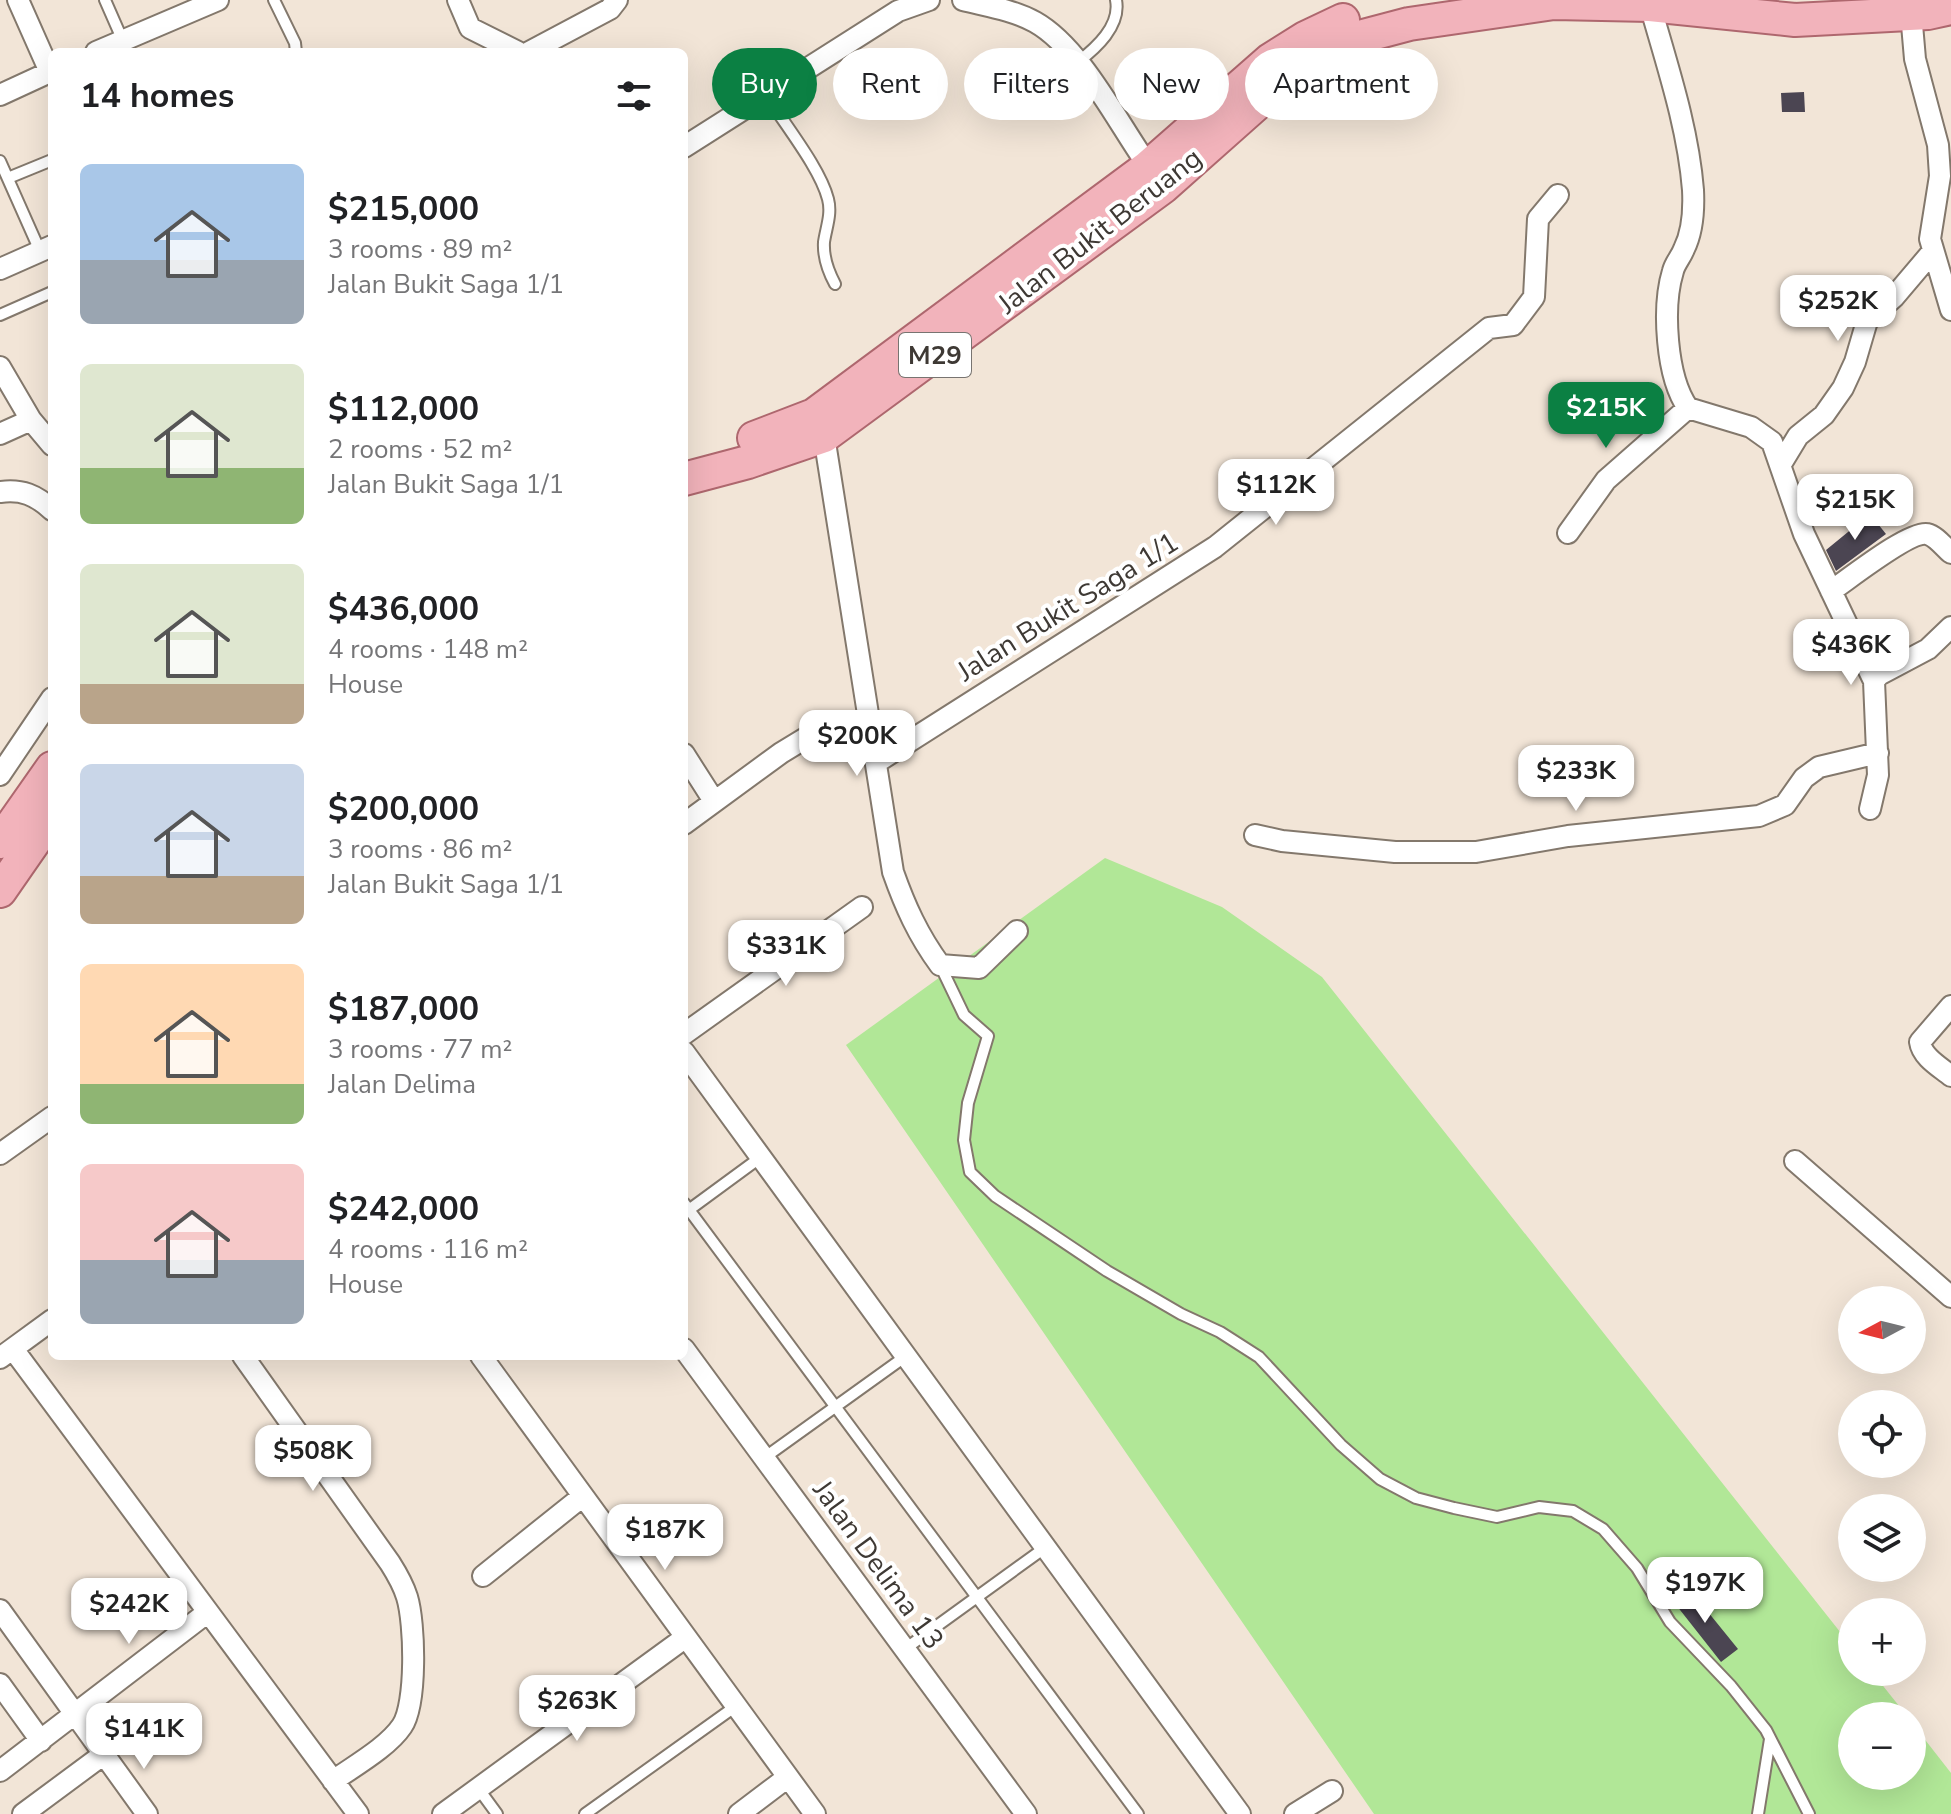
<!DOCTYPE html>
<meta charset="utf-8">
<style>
body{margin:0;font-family:"Nunito Sans",sans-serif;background:#f2f2f2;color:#202124;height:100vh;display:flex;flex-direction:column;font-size:30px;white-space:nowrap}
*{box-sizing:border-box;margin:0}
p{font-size:26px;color:#757577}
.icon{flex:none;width:44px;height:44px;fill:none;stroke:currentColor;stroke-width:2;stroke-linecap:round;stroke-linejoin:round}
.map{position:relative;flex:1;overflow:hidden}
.sheet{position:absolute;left:48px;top:48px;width:640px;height:1312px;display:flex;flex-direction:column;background:#fff;border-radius:12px;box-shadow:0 8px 32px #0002}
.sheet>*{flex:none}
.banner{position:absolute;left:712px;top:48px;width:760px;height:72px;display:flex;gap:16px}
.needle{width:52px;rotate:263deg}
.fabs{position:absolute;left:1838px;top:1286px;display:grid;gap:16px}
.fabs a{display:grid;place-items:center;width:88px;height:88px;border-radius:50%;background:#fff;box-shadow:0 8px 32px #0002;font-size:40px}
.price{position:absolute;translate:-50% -68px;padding:0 18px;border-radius:16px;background:#fff;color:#222;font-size:26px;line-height:52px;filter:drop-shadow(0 2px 4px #0008)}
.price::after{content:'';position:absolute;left:50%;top:48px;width:24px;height:18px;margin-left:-12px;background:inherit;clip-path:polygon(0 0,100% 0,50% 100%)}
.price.on{background:#0b8043;color:#fff}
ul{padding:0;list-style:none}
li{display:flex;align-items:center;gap:24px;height:200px;padding:0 32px}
li span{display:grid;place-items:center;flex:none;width:224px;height:160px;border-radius:12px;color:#555}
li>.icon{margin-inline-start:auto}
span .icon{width:96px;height:96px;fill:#fffc;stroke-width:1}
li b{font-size:34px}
h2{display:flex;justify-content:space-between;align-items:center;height:96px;padding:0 32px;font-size:34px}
.chip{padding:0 28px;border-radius:36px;background:#fff;box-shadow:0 8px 32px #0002;font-size:28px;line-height:72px}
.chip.on{background:#0b8043;color:#fff}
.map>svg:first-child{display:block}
.green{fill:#b1e797}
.building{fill:#4b4552}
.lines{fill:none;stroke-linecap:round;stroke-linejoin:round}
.lane-casing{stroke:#83786c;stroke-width:14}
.street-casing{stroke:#83786c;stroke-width:24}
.primary-casing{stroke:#ae676e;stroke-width:36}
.lane{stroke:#fff;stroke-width:10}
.street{stroke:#fff;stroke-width:20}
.primary{stroke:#f2b3bb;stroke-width:32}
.labels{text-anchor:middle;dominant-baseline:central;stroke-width:8;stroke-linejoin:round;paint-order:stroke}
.shield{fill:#fff;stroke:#787471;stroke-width:2}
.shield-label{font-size:26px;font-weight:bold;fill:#3e3934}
.street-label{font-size:28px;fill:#3e3934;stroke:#fff}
</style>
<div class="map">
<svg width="1951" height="1814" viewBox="0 0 1951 1814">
<rect width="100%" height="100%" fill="#f2e5d7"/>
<path class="green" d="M1105,858L1222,907L1322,977L1852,1647V1672H1872L1907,1716H1852V1776H1912V1723L1951,1773V1814H1374L846,1045Z"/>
<path class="building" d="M1804,92L1805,112H1782L1781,93Z
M1870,514L1886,534L1836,571L1826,550Z
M1687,1586L1738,1649L1721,1662L1673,1601Z"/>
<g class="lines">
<g class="lane-casing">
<path id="lane" d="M105,0L123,41
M274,0L295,43L296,52
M1078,62C1096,48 1121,26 1116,0
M767,96C785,125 820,168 828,199C832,214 826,228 824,242C823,258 828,271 835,284
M0,161L40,251
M8,178L52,160
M0,315L52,292
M940,965L964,1015L988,1036L968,1103L964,1140L970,1172L995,1196L1107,1271L1181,1314L1220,1332L1259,1357L1341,1445L1380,1479L1416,1498L1454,1508L1497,1517L1539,1507L1573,1511L1603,1529L1637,1568L1670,1622L1731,1686L1766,1730L1809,1814
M684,1203L1138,1814
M686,1212L761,1157
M764,1458L906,1356
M905,1649L1046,1547
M478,1788L497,1814
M585,1814L736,1706
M1758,1814L1770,1739"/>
</g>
<g class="street-casing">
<path id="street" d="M18,0L50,72
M458,0L470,28L518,52
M963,0C987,6 1013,10 1035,22C1083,49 1121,130 1154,174
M1650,5C1667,65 1688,127 1693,190C1694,210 1693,231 1684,249C1681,257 1675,263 1673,271C1662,307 1666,377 1688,408L1751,427L1772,442L1804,534L1874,681
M1911,13L1915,59L1938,145L1940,176L1930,239L1951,310
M96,52L218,0
M529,52L610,9L617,0
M0,95L52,71
M684,147L898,11L929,0
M0,269L52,246
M0,367L31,420L52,445
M0,434L31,420
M824,436L893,872C905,906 918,935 940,965L979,968L1017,931
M1781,464L1798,436L1824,415L1843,388L1855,362L1867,321L1894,297L1933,251
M0,492C22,489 36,495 52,510
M1568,533L1606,480L1688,408
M1831,591C1849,579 1909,531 1927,534C1936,536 1944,547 1951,553
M684,754L714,801
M877,762L1215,547L1489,328L1513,325L1534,297L1538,219L1558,195
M0,775L52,698
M1870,809L1878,775L1874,681L1879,675L1928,649L1951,627
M684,824L781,753L804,739L870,726
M1255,835L1282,841L1395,852H1476L1568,836L1759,816L1785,805L1804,778L1819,767L1878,753
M1951,1006L1920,1042C1922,1057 1940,1067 1951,1076
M684,1034L862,907
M684,1052L1240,1814
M0,1154L52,1117
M1795,1161L1951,1297
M13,1349L358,1814
M684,1349L1026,1814
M243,1356L390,1563C397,1574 403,1584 407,1597C415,1623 417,1704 402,1726C388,1747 354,1766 333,1781
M481,1356L815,1814
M0,1358L52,1320
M483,1576L583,1496
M0,1610L147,1814
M0,1684L41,1741
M0,1771L208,1612
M23,1814L104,1754
M443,1814L686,1637
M739,1814L788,1777
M1295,1814L1332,1791"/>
</g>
<g class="primary-casing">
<path id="primary" d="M754,438L814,415L1148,167L1270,60L1305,38L1343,20
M684,479L748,462L824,436L1163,187L1287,77L1318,55L1356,38L1409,24L1554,3L1650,5L1795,20L1928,13L1951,8
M0,842L52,768
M0,891L52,816"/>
</g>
<use href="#lane" class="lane"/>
<use href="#street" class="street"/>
<use href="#primary" class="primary"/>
</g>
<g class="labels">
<rect class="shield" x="899" y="333" width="72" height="44" rx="6"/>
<g class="shield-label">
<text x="935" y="355">M29</text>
</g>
<g class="street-label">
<text transform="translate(1100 231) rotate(-38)">Jalan Bukit Beruang</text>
<text transform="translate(1068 607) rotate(-32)">Jalan Bukit Saga 1/1</text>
<text transform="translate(878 1565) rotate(54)">Jalan Delima 13</text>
</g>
</g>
</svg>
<div class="fabs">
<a><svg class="needle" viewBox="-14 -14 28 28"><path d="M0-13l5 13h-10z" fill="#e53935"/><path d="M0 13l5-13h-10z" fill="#757577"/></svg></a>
<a><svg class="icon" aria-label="locate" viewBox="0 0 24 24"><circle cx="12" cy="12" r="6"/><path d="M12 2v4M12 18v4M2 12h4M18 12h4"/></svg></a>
<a><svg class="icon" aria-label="layers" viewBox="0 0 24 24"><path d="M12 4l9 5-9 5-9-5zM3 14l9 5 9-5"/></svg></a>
<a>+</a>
<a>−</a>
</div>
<b class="price" style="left:1838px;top:343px">$252K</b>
<b class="price on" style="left:1606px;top:450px">$215K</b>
<b class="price" style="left:1276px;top:527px">$112K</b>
<b class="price" style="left:1855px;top:542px">$215K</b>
<b class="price" style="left:1851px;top:687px">$436K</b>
<b class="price" style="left:857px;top:778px">$200K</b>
<b class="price" style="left:1576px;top:813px">$233K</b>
<b class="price" style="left:786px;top:988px">$331K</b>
<b class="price" style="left:313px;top:1493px">$508K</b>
<b class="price" style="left:665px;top:1572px">$187K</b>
<b class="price" style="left:1705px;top:1625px">$197K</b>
<b class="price" style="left:129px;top:1646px">$242K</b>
<b class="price" style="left:577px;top:1743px">$263K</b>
<b class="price" style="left:144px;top:1771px">$141K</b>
<div class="banner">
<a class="chip on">Buy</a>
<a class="chip">Rent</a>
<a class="chip">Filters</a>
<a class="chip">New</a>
<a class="chip">Apartment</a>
</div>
<section class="sheet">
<h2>14 homes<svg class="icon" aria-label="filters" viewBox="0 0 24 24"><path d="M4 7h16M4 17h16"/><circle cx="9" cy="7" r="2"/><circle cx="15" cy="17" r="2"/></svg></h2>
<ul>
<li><span style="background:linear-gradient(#a9c7e8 60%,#9aa5b1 0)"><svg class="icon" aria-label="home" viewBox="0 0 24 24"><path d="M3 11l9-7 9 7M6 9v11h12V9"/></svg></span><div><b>$215,000</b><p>3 rooms · 89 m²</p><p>Jalan Bukit Saga 1/1</p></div></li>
<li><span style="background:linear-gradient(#dfe7d0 65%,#8fb573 0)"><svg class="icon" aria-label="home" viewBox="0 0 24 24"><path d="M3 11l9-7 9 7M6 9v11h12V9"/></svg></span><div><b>$112,000</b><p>2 rooms · 52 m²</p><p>Jalan Bukit Saga 1/1</p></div></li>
<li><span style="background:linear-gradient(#dfe7d0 75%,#b9a48a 0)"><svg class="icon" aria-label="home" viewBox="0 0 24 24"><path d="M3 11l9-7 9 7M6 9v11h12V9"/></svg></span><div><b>$436,000</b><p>4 rooms · 148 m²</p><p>House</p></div></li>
<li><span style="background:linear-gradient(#c9d6e8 70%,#b9a48a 0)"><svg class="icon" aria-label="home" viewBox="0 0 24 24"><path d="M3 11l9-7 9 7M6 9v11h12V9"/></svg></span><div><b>$200,000</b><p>3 rooms · 86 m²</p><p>Jalan Bukit Saga 1/1</p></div></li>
<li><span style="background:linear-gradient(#ffd9b3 75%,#8fb573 0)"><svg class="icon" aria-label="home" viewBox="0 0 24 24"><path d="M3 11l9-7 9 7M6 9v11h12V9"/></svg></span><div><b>$187,000</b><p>3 rooms · 77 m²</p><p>Jalan Delima</p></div></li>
<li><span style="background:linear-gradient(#f6c9c9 60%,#9aa5b1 0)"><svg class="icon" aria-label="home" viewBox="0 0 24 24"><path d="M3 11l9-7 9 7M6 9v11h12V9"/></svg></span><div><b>$242,000</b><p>4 rooms · 116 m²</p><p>House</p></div></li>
</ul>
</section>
</div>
